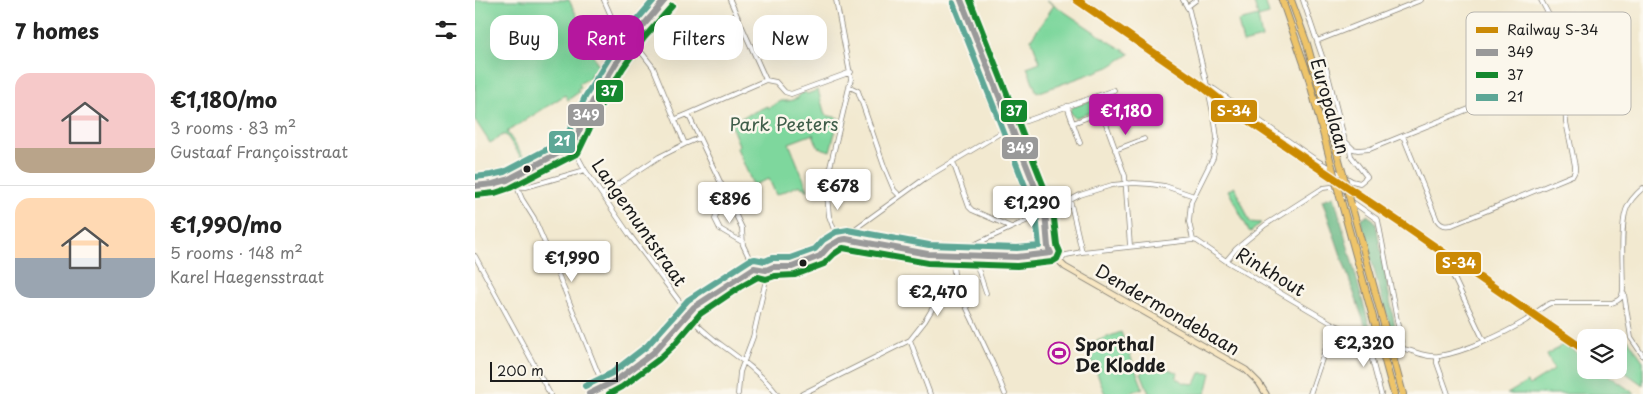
<!DOCTYPE html>
<meta charset="utf-8">
<style>
body{margin:0;font-family:"Playpen Sans",sans-serif;background:#f2f2f2;color:#222;height:100vh;display:flex;flex-direction:column;font-size:19px;white-space:nowrap}
*{box-sizing:border-box;margin:0}
p{font-size:16px;color:#767676}
.icon{flex:none;width:28px;height:28px;fill:none;stroke:currentColor;stroke-width:2;stroke-linecap:round;stroke-linejoin:round}
.map{position:relative;flex:1;overflow:hidden}
.side{display:flex;flex-direction:column;background:#fff;width:475px}
.side>*{flex:none}
.banner{position:absolute;left:15px;top:15px;width:475px;height:45px;display:flex;gap:10px}
.tools{position:absolute;left:1102px;top:329px;display:grid;gap:10px}
.tools a{display:grid;place-items:center;width:50px;height:50px;border-radius:10px;background:#fff;box-shadow:0 5px 20px #0002;font-size:25px}
.scale{position:absolute;left:15px;bottom:12px;width:128px;box-sizing:border-box;padding-left:5px;border:2px solid #1c1c1c;border-top:0;font-size:14px;line-height:18px;white-space:nowrap;color:#1c1c1c;-webkit-text-stroke:4px #fbf7ec;paint-order:stroke}
.price{position:absolute;translate:-50% -42px;padding:0 11px;border-radius:5px;background:#fff;color:#222;font-size:16px;line-height:32px;filter:drop-shadow(0 1px 2px #0008)}
.price::after{content:'';position:absolute;left:50%;top:30px;width:15px;height:11px;margin-left:-8px;background:inherit;clip-path:polygon(0 0,100% 0,50% 100%)}
.price.on{background:#b5179e;color:#fff}
ul{padding:0;list-style:none}
li{display:flex;align-items:center;gap:15px;height:125px;padding:0 15px}
li+li{border-top:1px solid #e0e0e0}
li span{display:grid;place-items:center;flex:none;width:140px;height:100px;border-radius:15px;color:#555}
li>.icon{margin-inline-start:auto}
span .icon{width:60px;height:60px;fill:#fffc;stroke-width:1}
li b{font-size:21px}
h2{display:flex;justify-content:space-between;align-items:center;height:60px;padding:0 15px;font-size:21px}
.tag{padding:0 18px;border-radius:15px;background:#fff;box-shadow:0 5px 20px #0002;font-size:18px;line-height:45px}
.tag.on{background:#b5179e;color:#fff}
main{display:flex;flex:1;min-height:0}
.map>svg:first-child{display:block}
.green{fill:#7ed79d;stroke:#4d7a5c}
.forest{fill:#66b884;stroke:#416a50}
.lines{fill:none;stroke-linecap:round;stroke-linejoin:round}
.street-casing{stroke:#878276;stroke-width:5.5}
.secondary-casing{stroke:#878276;stroke-width:7}
.highway-casing{stroke:#878276;stroke-width:8}
.street{stroke:#fff;stroke-width:4}
.secondary{stroke:#f8e7c3;stroke-width:5}
.highway{stroke:#eec469;stroke-width:6}
.rail{stroke:#1c1c1c;stroke-width:1}
.highway-bridge-casing{stroke:#878276;stroke-width:8;stroke-linecap:butt}
.highway-bridge{stroke:#eec469;stroke-width:6}
.bus-1-casing{stroke:#fbf7ec;stroke-width:10}
.bus-2-casing{stroke:#fbf7ec;stroke-width:10}
.bus-3-casing{stroke:#fbf7ec;stroke-width:10}
.bus-1{stroke:#999;stroke-width:6}
.bus-2{stroke:#15882e;stroke-width:6}
.bus-3{stroke:#5da796;stroke-width:6}
.rail-1-casing{stroke:#fbf7ec;stroke-width:11}
.rail-1{stroke:#cb8a06;stroke-width:8}
.bus-dot{fill:#1c1c1c;stroke:#fbf7ec;stroke-width:2}
.labels{text-anchor:middle;dominant-baseline:central;stroke-width:5;stroke-linejoin:round;paint-order:stroke}
.street-label{font-size:18px;fill:#1c1c1c;stroke:#fbf7ec}
.park-label{font-size:18px;fill:#3e5d49;stroke:#fbf7ec}
.poi-label{font-size:18px;font-weight:bold;fill:#1c1c1c;stroke:#fbf7ec;text-anchor:start}
.key{fill:#fbf7ec;stroke:#b8b5ae;stroke-width:1}
.key-label{font-size:14px;fill:#1c1c1c}
.line-badge{stroke:#fbf7ec;stroke-width:2}
.badge-label{font-size:14px;text-anchor:middle;font-weight:bold;fill:#fff}
</style>
<main>
<section class="side">
<h2>7 homes<svg class="icon" aria-label="filters" viewBox="0 0 24 24"><path d="M4 7h16M4 17h16"/><circle cx="9" cy="7" r="2"/><circle cx="15" cy="17" r="2"/></svg></h2>
<ul>
<li><span style="background:linear-gradient(#f6c9c9 75%,#b9a48a 0)"><svg class="icon" aria-label="home" viewBox="0 0 24 24"><path d="M3 11l9-7 9 7M6 9v11h12V9"/></svg></span><div><b>€1,180/mo</b><p>3 rooms · 83 m²</p><p>Gustaaf Françoisstraat</p></div></li>
<li><span style="background:linear-gradient(#ffd9b3 60%,#9aa5b1 0)"><svg class="icon" aria-label="home" viewBox="0 0 24 24"><path d="M3 11l9-7 9 7M6 9v11h12V9"/></svg></span><div><b>€1,990/mo</b><p>5 rooms · 148 m²</p><p>Karel Haegensstraat</p></div></li>
</ul>
</section>
<div class="map">
<svg width="1168" height="394" viewBox="0 0 1168 394">
<rect width="100%" height="100%" fill="#fbf7ec"/>
<filter id="ink" filterUnits="userSpaceOnUse"><feTurbulence type="fractalNoise" baseFrequency=".02" numOctaves="2"/><feDisplacementMap in="SourceGraphic" scale="10" xChannelSelector="R" yChannelSelector="G"/><feConvolveMatrix kernelMatrix="1 2 1 2 8 2 1 2 1" color-interpolation-filters="sRGB"/></filter>
<filter id="wash" filterUnits="userSpaceOnUse"><feTurbulence type="fractalNoise" baseFrequency=".0096" numOctaves="4" result="noise"/><feDisplacementMap in="SourceGraphic" scale="20" xChannelSelector="R" yChannelSelector="G"/><feGaussianBlur stdDeviation="1.12" result="paint"/><feColorMatrix in="noise" values="0 0 0 0 0 0 0 0 0 0 0 0 0 0 0 0 0 1.4 0 .05"/><feComposite in="paint" operator="in"/></filter>
<g filter="url(#wash)">
<rect width="100%" height="100%" fill="#f2e9d0"/>
<path class="green" d="M0,0H94L107,26L105,28L124,67L121,69L115,75L116,77L104,84L106,87L102,89L104,92L93,100L90,95L32,132L54,165L52,166L31,135H28L15,143L0,120Z
M572,0L630,39L655,54L634,67L562,93L552,67L565,62L556,39L579,5Z
M778,0H790L794,14L783,17L787,38L768,43L763,21L783,16Z
M343,90L350,115L364,118L355,151L343,147L338,134L314,143L333,190H331L330,187L327,188L325,185L301,195L294,179L278,185L262,148L264,145L255,123L292,106L293,108L306,101H314L323,98L324,95L330,92L332,94Z
M619,99L623,107L620,111L602,117L600,118L597,115L595,111L598,107Z
M760,187L775,222L786,223L776,232L774,231L753,190Z
M646,332L668,388L653,394H630L611,345Z
M1144,339H1153L1168,361V385L1144,368Z
M1089,344L1111,359V370H1126L1160,394H1032L1052,382L1055,385L1079,370L1072,355Z
M676,362L703,373L701,378L710,383L720,384L725,373H736L731,394H672L674,393L666,373Z"/>
<path class="forest" d="M859,196L896,331L893,334L847,200Z
M892,215L899,220L901,224L922,337L918,338L886,223V218L892,216Z"/>
</g>
<g filter="url(#ink)">
<g class="lines">
<g class="street-casing">
<path id="street" d="M129,0L143,32L167,53L178,67L210,144L224,138
M255,0L291,80
M361,0L376,79L351,184L354,216L361,235L365,240
M708,0L714,10L734,94L740,123L742,138L738,158L716,202L714,222L718,240
M828,0L852,71L870,141L878,149L883,150L895,149L1088,71
M712,7L721,0
M842,41L946,0
M733,86L739,89L841,160L877,181L885,183L892,177L876,156L874,146
M375,87L383,91L409,166L419,190L424,195
M621,96L650,176L655,246
M592,106L605,143
M213,114L291,80L301,82L310,92L316,94L376,72
M201,119L213,114L267,228L268,245L279,268
M598,123L627,112
M928,136L962,220C966,226 970,226 977,225L1098,175L1100,171V166L1091,122L1086,38L1066,0
M97,146L110,170L154,234L213,313
M640,150L669,139
M478,162L494,207L497,210L536,227
M18,184L32,180L85,153L97,146L118,101L141,63L162,33L190,0
M0,186L18,184L25,186L51,187L110,170
M42,187L47,199L59,218L81,269L129,388
M128,194L184,157L210,144
M595,200L607,252
M257,206L241,214L240,219L245,229L267,242
M375,239L377,231L449,179L537,126L639,90
M365,240H378L453,254L542,257L576,253
M477,255L480,283L519,366L530,394
M490,255L492,249L494,247L586,205L605,195L637,185L658,183L675,184L690,186L719,196
M0,256L75,394
M502,256L503,269L511,293
M751,261L761,249L790,225L848,188L856,187L903,220L927,347
M584,262L591,255L607,252L718,240L722,241L751,261L858,324L891,337H904
M976,265L979,278L1009,341
M279,268L291,270L298,267H317L345,256L353,247L365,240
M1149,294L1156,338L1168,356
M213,314C220,325 232,333 241,341C263,357 285,372 302,394
M213,314C218,305 264,276 276,271L279,268
M891,337L906,394
M435,340L455,394
M915,349C933,345 947,359 964,356C989,352 1029,334 1050,321C1059,315 1066,307 1076,303H1137C1145,300 1147,298 1148,290C1148,269 1145,228 1151,210C1154,201 1161,194 1168,188
M962,357V363L973,394
M117,393L142,380L178,353L191,340L213,314
M263,394L265,372L278,337L292,275L291,270
M327,394L435,340L450,321L463,299L480,283
M835,394L859,324"/>
</g>
<g class="secondary-casing">
<path id="secondary" d="M486,0L570,212L574,250L580,257L590,267L771,370L784,383L791,394
M114,394H117"/>
</g>
<g class="highway-casing">
<path id="highway" d="M807,0L833,75L857,167
M816,0L832,44L868,174
M865,197L919,394
M876,204L928,394"/>
</g>
<use href="#street" class="street"/>
<use href="#secondary" class="secondary"/>
<use href="#highway" class="highway"/>
<path class="rail" d="M597,0L759,111"/>
<g class="highway-bridge-casing">
<path id="highway-bridge" d="M857,167L865,197
M868,174L876,204"/>
</g>
<use href="#highway-bridge" class="highway-bridge"/>
<g class="bus-1-casing">
<path id="bus-1" d="M0,186L18,184L32,180L97,146L118,101L141,63L162,33L190,0
M114,394L142,380L178,353L219,307L279,268L291,270L298,267H317L345,256L353,247L365,240L371,239L453,254L542,257L576,253L573,247L570,212L486,0"/>
</g>
<g class="bus-2-casing">
<path id="bus-2" d="M1,195L20,193L35,188L103,153L126,105L148,68L169,38L197,6
M134,394L147,387L183,360L198,346L225,314L265,287L283,277L291,279L300,276L320,275L349,264L359,254L368,248L453,263L542,266L577,262L582,259L585,252L582,245L578,210L495,0"/>
</g>
<g class="bus-3-casing">
<path id="bus-3" d="M0,177L16,175L29,172L90,140L110,97L134,58L155,28L179,0
M110,386L137,373L172,346L213,300L275,260L280,259L290,261L297,258H315L340,249L348,240L361,232L373,230L454,245L542,248L564,246L561,214L478,3"/>
</g>
<use href="#bus-1" class="bus-1"/>
<use href="#bus-2" class="bus-2"/>
<use href="#bus-3" class="bus-3"/>
<g class="rail-1-casing">
<path id="rail-1" d="M602,0L727,86L759,111L924,222L1111,351"/>
</g>
<use href="#rail-1" class="rail-1"/>
</g>
</g>
<defs>
<g id="stadium-ring" transform="scale(1.125)"><circle r="9.5" fill="#fbf7ec" stroke="#b5179e" stroke-width="1.5"/><path d="M0-5a6.5 5 0 1 0 0 10a6.5 5 0 1 0 0-10ZM-3.5-1.8h7v3.6h-7Z" fill="#b5179e"/></g>
</defs>
<g fill-rule="evenodd">
<use href="#stadium-ring" x="584" y="353"/>
</g>
<g class="bus-dot">
<circle cx="52" cy="169" r="4.5"/>
<circle cx="328" cy="263" r="4.5"/>
</g>
<g class="labels">
<g class="street-label">
<text transform="translate(856 106) rotate(74)">Europalaan</text>
<text transform="translate(165 222) rotate(55)">Langemuntstraat</text>
<text transform="translate(796 271) rotate(31)">Rinkhout</text>
<text transform="translate(693 309) rotate(30)">Dendermondebaan</text>
</g>
<g class="park-label">
<text x="309" y="123">Park Peeters</text>
</g>
<g class="poi-label">
<text x="600" y="343">Sporthal<tspan x="600" dy="21">De Klodde</tspan></text>
</g>
</g>
<rect x="991" y="12" width="165" height="103" rx="8" class="key"/>
<rect x="1001" y="27" width="22" height="6" fill="#cb8a06"/>
<rect x="1001" y="49" width="22" height="7" fill="#999"/>
<rect x="1001" y="72" width="22" height="6" fill="#15882e"/>
<rect x="1001" y="94" width="22" height="7" fill="#5da796"/>
<g class="key-label">
<text x="1032" y="35">Railway S-34</text>
<text x="1032" y="57">349</text>
<text x="1032" y="80">37</text>
<text x="1032" y="102">21</text>
</g>
<g class="line-badge">
<rect x="120" y="79" width="29" height="24" rx="5" fill="#15882e"/>
<rect x="735" y="99" width="48" height="24" rx="5" fill="#cb8a06"/>
<rect x="525" y="99" width="28" height="24" rx="5" fill="#15882e"/>
<rect x="92" y="103" width="38" height="24" rx="5" fill="#999"/>
<rect x="73" y="130" width="28" height="24" rx="5" fill="#5da796"/>
<rect x="526" y="136" width="38" height="24" rx="5" fill="#999"/>
<rect x="960" y="251" width="47" height="24" rx="5" fill="#cb8a06"/>
</g>
<g class="badge-label">
<text x="134" y="96">37</text>
<text x="759" y="116">S-34</text>
<text x="539" y="116">37</text>
<text x="111" y="120">349</text>
<text x="87" y="146">21</text>
<text x="545" y="153">349</text>
<text x="984" y="268">S-34</text>
</g>
</svg>
<div class="tools">
<a><svg class="icon" aria-label="layers" viewBox="0 0 24 24"><path d="M12 4l9 5-9 5-9-5zM3 14l9 5 9-5"/></svg></a>
</div>
<div class="scale">200 m</div>
<b class="price on" style="left:651px;top:136px">€1,180</b>
<b class="price" style="left:363px;top:211px">€678</b>
<b class="price" style="left:255px;top:224px">€896</b>
<b class="price" style="left:557px;top:228px">€1,290</b>
<b class="price" style="left:97px;top:283px">€1,990</b>
<b class="price" style="left:463px;top:317px">€2,470</b>
<b class="price" style="left:889px;top:368px">€2,320</b>
<div class="banner">
<a class="tag">Buy</a>
<a class="tag on">Rent</a>
<a class="tag">Filters</a>
<a class="tag">New</a>
</div>
</div>
</main>
